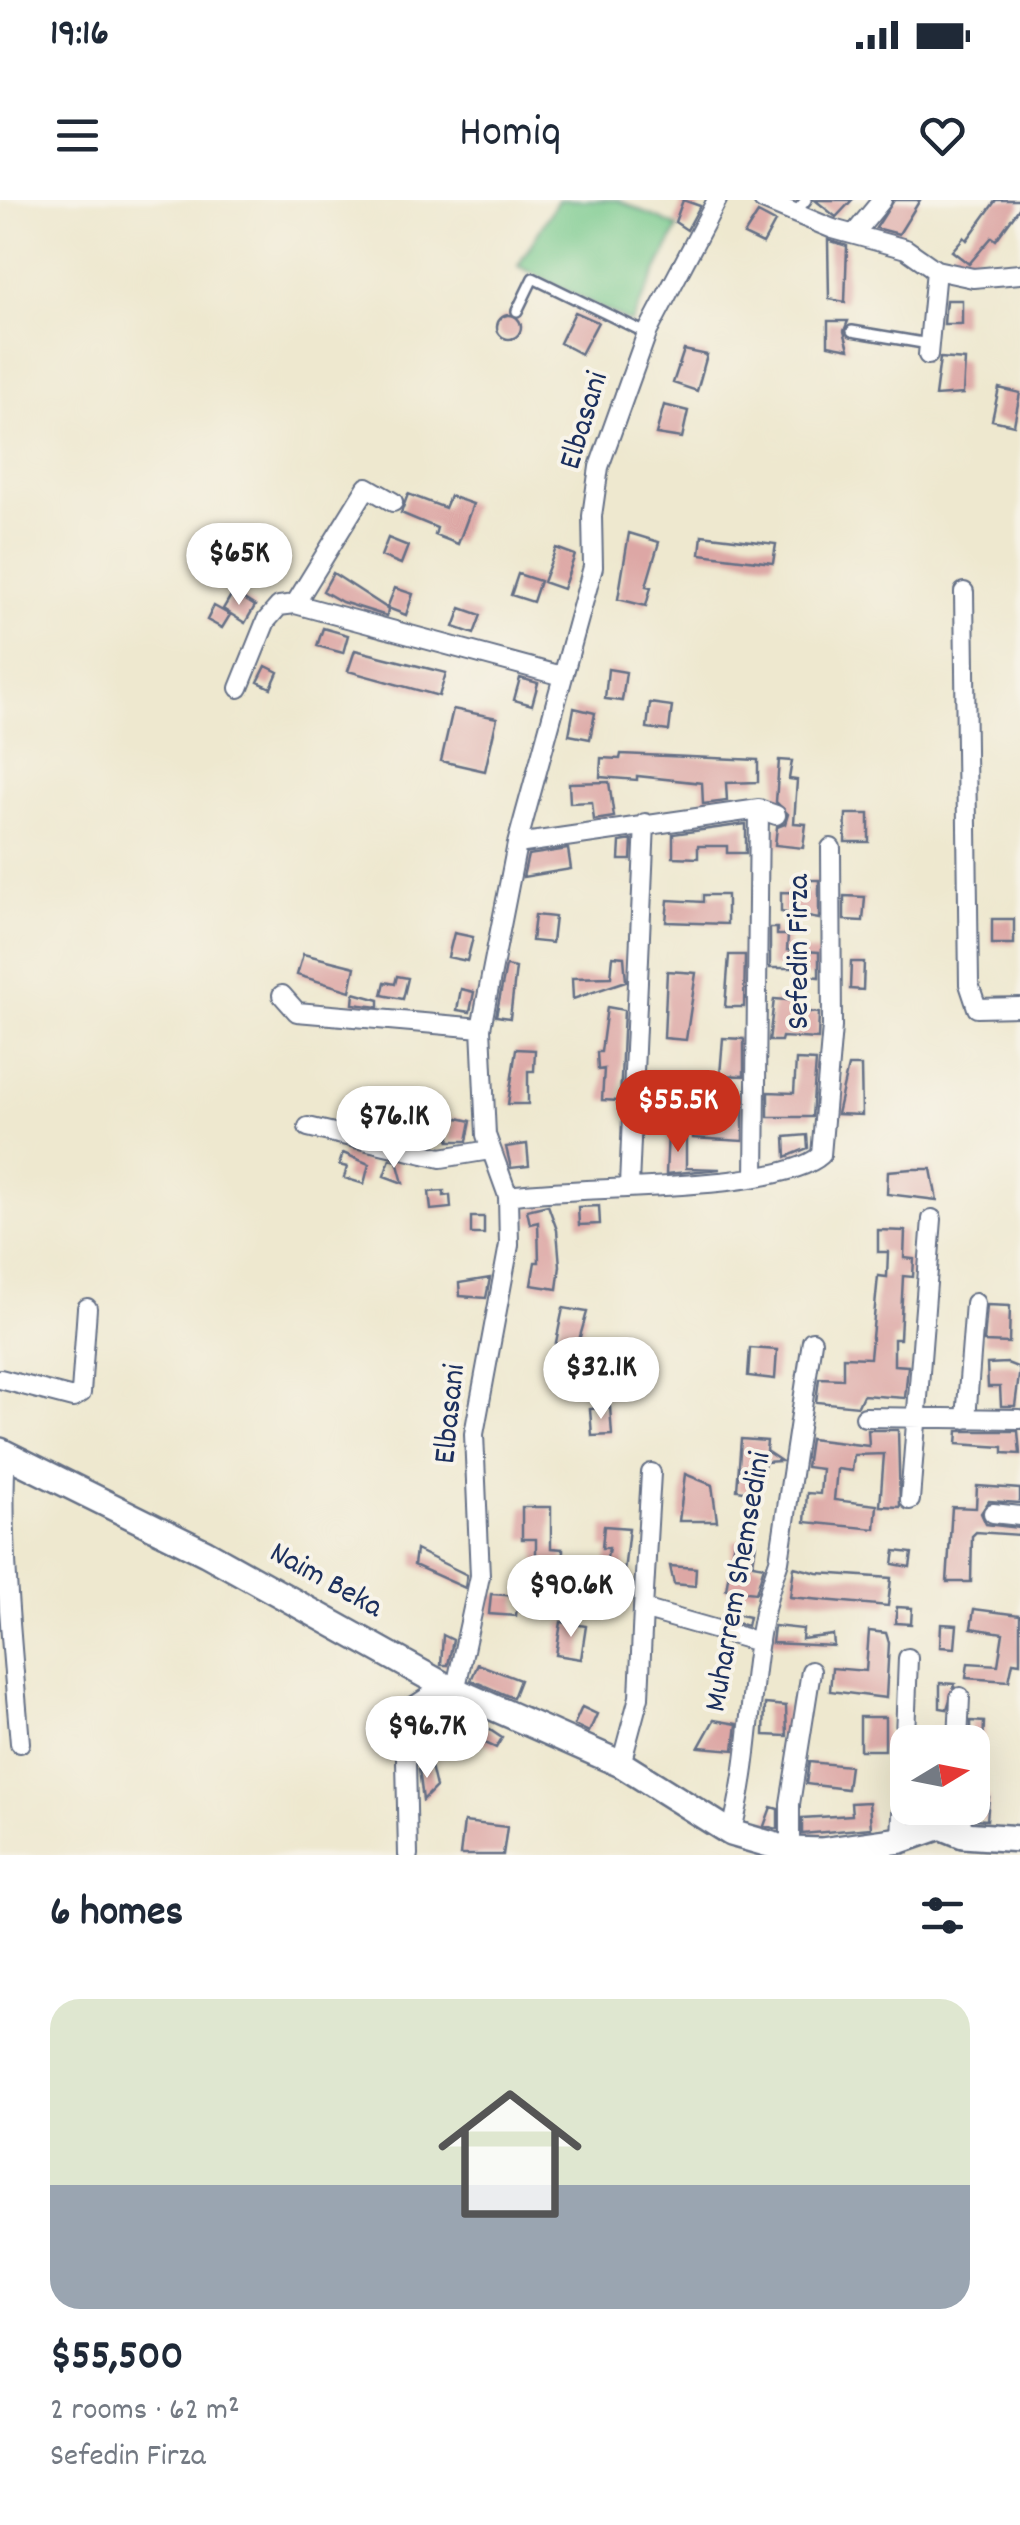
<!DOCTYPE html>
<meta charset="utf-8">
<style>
body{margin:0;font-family:Dekko,sans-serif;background:#f6f6f7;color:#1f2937;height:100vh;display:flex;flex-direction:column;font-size:38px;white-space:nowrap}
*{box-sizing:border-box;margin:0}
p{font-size:32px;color:#747a83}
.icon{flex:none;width:55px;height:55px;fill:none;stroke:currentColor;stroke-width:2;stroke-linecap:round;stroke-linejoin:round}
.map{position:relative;height:1655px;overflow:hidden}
.drawer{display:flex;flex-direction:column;background:#fff;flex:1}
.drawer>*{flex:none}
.needle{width:65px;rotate:80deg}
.tools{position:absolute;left:890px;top:1525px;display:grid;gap:20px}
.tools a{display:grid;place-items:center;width:100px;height:100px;border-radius:20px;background:#fff;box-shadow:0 10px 40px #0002;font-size:50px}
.price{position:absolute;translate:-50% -85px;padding:0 22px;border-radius:35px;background:#fff;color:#222;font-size:32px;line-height:65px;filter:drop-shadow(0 2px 5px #0008)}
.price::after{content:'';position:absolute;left:50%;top:60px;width:30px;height:22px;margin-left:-15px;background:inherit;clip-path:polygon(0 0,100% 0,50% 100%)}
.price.selected{background:#c8321e;color:#fff}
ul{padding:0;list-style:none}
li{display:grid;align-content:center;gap:20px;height:530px;padding:0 50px}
li span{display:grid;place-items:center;height:310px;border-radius:30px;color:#555}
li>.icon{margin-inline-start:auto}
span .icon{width:180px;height:180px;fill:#fffc;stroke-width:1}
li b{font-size:42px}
h2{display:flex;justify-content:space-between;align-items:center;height:120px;padding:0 50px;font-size:42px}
.status{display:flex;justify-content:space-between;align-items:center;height:70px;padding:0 50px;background:#fff;direction:ltr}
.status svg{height:28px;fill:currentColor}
header{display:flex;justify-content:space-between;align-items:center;height:130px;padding:0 50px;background:#fff;font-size:45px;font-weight:600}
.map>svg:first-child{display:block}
.green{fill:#77c98c;stroke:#497c75;stroke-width:2.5}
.building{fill:#dda7a5}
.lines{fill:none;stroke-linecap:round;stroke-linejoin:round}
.lane-casing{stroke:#657086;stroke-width:14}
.street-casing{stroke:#657086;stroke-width:22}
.secondary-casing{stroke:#657086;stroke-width:30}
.lane{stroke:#fff;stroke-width:9}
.street{stroke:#fff;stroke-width:18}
.secondary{stroke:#fff;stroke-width:25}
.labels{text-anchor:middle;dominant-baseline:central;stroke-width:8;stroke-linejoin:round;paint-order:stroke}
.street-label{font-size:32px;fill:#1b2f5e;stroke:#f7f3e8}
</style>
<div class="status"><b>19:16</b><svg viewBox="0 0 49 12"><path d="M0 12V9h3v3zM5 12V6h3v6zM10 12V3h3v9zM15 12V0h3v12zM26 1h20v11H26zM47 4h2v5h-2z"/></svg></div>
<header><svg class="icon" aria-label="menu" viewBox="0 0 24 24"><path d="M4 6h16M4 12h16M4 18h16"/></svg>Homiq<svg class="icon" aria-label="heart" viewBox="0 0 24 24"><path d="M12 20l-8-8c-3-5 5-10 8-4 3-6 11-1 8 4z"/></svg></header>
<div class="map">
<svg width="1020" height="1655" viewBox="0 0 1020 1655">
<rect width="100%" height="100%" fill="#f7f3e8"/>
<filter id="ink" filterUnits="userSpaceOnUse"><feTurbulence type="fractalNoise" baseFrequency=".01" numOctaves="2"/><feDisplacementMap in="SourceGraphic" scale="20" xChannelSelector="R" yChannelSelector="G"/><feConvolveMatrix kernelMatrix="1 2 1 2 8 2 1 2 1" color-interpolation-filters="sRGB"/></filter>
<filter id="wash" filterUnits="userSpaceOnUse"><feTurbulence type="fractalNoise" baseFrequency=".0048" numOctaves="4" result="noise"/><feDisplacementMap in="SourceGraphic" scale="40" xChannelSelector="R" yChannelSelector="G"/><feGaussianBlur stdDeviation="2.25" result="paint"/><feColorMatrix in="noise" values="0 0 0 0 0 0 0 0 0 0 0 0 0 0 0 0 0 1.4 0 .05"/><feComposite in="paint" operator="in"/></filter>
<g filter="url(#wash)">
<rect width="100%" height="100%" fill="#eee8cf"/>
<path class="green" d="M558,0H618L678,27L631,123L518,66Z"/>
<g id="blocks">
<path class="building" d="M683,0L700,6L687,30L675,22Z
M815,0H852L836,17Z
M894,0H920L899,34L876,28Z
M996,0H1020V7L996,40L992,37L969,64L952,51L964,37L967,40Z
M758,13L775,22L763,44L744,35Z
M828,40L847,46L845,102L829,99Z
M946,100H962V124H944Z
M575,112L598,122L581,154L560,143Z
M497 127a12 12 0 1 1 24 0a12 12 0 1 1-24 0Z
M828,121H848L844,131L849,149L828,145Z
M684,150L707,155L697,191L673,183Z
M940,158L965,160L963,194L935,196Z
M999,188L1020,193L1014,225L992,220Z
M664,205L688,211L682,238L656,234Z
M408,294L445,308L450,296L473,304L458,344L435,335L437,328L401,313Z
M629,333L659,342L646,386L651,387L646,406L618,399Z
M702,335L776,344L773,363L700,354Z
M388,338L408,346L401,364L381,356Z
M556,348L575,355L563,389L543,382Z
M333,373L387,408L395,388L413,394L406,415L388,408L387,416L342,402L323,391Z
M518,374L540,381L533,402L511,395Z
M233,392L255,406L245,423L223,409Z
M214,406L230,415L222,428L207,420Z
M461,408L481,415L474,434L454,427Z
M323,428L348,435L343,453L317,446Z
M355,450L446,473L439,496L348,471Z
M266,466L278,472L271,488L258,482Z
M608,469L626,472L622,501L605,499Z
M520,478L538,483L532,505L514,500Z
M650,503L672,506L669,531L647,528Z
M574,508L595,513L590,539L569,535Z
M453,509L497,518L485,571L441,561Z
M621,554L758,560V582L726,583L727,601L703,604L702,583L637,576V580L600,577L601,558L620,559Z
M779,560L792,561L789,579L797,580L794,623L806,624L803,648L775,645L777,627L785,624L788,614L776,602Z
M609,582L614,617L594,620L592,602L570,603L569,583Z
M846,614H869V642H845Z
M746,624V653H727V646H698V658L673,657V634Z
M632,640L631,660H619L620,642Z
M568,649L571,669L523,677L528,655Z
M809,680H819V719L781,712V692L810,693Z
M703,695H727V724L666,722L668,700L703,702Z
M844,696L865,697L863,721L844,720Z
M535,715L555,717L552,743L532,741Z
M992,719H1014V744H992Z
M770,728H777V735H788L787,750L819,752V777L800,775V768H770Z
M454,733L473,737L467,761L448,757Z
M303,754L355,767L350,791L297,775Z
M729,755H745L744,807H725Z
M613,756L624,757L626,781L573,799L572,778L611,777Z
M851,762H864L863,790L850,789Z
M506,766L516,768L510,818L496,816Z
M667,771L696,773L686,840L664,838Z
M397,776L408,778L403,799L382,795L385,782L395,784Z
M461,789L474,792L470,812L457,810Z
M354,793L379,800V807L353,804Z
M774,799L801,801L800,811L819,813L818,839L782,837L781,841H769Z
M607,807L624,810L620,901L602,900L604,869L598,870L597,852H601Z
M723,838L744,839V876L720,875Z
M516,849L535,850L534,871H528V904H508Z
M796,860L816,861L812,917H768V892L794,893Z
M848,866H861L862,915L837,914Z
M721,899H743V941L693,938L691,906L721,905Z
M454,917L471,921L467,941H449Z
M668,933H686V968L720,969L666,974Z
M807,935L808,948L786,957L785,937Z
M527,944L529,966L511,968L506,947Z
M343,953L369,964L364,984L344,978L347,967L339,965Z
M390,959L397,961L403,983L384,976Z
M912,969H931L937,1000L887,994L888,971Z
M444,991V996L450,995L451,1008L431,1010L429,992Z
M548,1005L557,1030L560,1066L557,1089L531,1085L535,1062H539L538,1022L530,1024L527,1010Z
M599,1006L600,1024L579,1025L578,1007Z
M471,1017H484V1034H471Z
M878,1030L905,1031L904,1058L914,1059L913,1077L903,1076L900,1139H894V1165L908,1166L905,1198L863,1195L858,1206L816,1202L819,1178L843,1179V1157L870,1158L878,1076L887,1077L888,1052H878Z
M490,1078L486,1098L460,1096L459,1083Z
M987,1105L1010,1106L1009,1143L984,1142Z
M563,1108L587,1112L573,1161L553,1157Z
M750,1148L777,1150L775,1179L748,1176Z
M1007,1163L1020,1168L1015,1206H1001L1000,1187H988L987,1164Z
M610,1207L612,1235L592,1236L590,1209Z
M868,1230H898L900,1307L880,1306L884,1254L854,1255L852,1271L837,1269L834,1300L877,1305L875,1329L805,1322L807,1293L820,1294L822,1269L806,1267L810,1239L869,1246Z
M958,1231H1018L1020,1254L1003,1253V1247L957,1244Z
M741,1239L767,1241L766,1251L781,1261L765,1262L758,1293L737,1290Z
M685,1274L712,1285L717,1321H679Z
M977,1286L1020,1289V1303L989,1301L981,1313L986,1324L1020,1328V1335L976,1332L972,1336L971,1382H947L952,1307L976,1308Z
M522,1307H551V1348L563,1349V1376H536V1339H522Z
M604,1326L629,1328L622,1390L601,1386L609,1348H602Z
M734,1340L756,1343L753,1364L764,1366L756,1393L726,1390Z
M416,1350L467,1375L465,1388L414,1365Z
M895,1351L912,1353L910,1367L893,1364Z
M670,1366L696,1368L695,1386L674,1384Z
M794,1367L818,1373L891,1378L888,1406L790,1397Z
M491,1394L518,1396L516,1416L489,1414Z
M897,1407L912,1408L911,1424L895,1423Z
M974,1409L1020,1415V1463L1013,1462L1009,1481L966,1478L968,1463L998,1465L1003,1433L971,1428Z
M725,1412L749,1417L747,1426L723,1419Z
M561,1422L586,1426L581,1459L556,1455Z
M941,1424L957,1425L955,1448L940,1447Z
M774,1426L803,1429L802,1439L833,1435L834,1446L772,1443Z
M869,1431L886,1433L889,1443L886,1498L830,1491L832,1468L866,1471Z
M443,1435L453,1440L448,1465H441Z
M478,1464L520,1480L513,1498L471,1480Z
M940,1483L955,1484L947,1509L940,1508Z
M765,1504L786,1506L787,1536L764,1535Z
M582,1507L597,1514L589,1532L574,1525Z
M460,1510L502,1538L496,1548L481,1541L478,1546L452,1530Z
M860,1517H885V1550H860Z
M714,1520L737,1524L734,1550L699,1547Z
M971,1521L984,1522L982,1567H972Z
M809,1562L850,1566L847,1589L806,1584Z
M431,1566L436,1587L423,1600L419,1569Z
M972,1596L989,1597L987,1620L974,1619Z
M869,1602L871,1628L802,1634V1618L852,1615L851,1603Z
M771,1607L778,1609V1629L764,1626Z
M464,1622L507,1627L503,1655H460Z"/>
</g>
</g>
<g filter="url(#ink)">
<use href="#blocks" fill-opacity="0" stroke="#657086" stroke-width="2.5"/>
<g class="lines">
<g class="lane-casing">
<path id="lane" d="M795,13L806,0
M517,111L533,78L646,133
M852,131L929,144"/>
</g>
<g class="street-casing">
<path id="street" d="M763,0L833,29L906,49L936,70L973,78L1020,74
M855,33L882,0
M928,155L936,70
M964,392L969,784L977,808L1020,807
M295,404L367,287L393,302
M239,488L266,421L279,406L295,404L562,476
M517,644L759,609L776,615
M282,795L297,812L481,828
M308,927L441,958L490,950
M755,977L759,609
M629,985L645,623
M508,996C573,985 780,993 821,955L832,827L831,648
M0,1179L73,1198L81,1193L87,1108
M865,1217L1020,1219
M966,1219L975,1103
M6,1254C0,1336 13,1458 20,1543
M910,1300L932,1019
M993,1313L1020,1316
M643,1409L651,1273
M456,1487L480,1376L474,1234L509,1045L508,996L486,935L481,828L517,644L593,367L592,316L599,267L647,133L717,0
M958,1542L960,1497
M621,1564L639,1497L643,1409L759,1442
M960,1608L963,1635
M731,1633C756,1545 746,1448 779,1361L812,1141
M901,1640L908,1458
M798,1654L790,1650V1604L811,1471
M408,1655L405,1512L445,1486"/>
</g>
<g class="secondary-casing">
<path id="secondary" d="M0,1251L206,1353L445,1486L621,1564L731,1633L790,1650L822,1651L901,1640L941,1626L963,1635L1020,1639"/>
</g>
<use href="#lane" class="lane"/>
<use href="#street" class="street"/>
<use href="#secondary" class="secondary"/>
</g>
</g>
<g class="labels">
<g class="street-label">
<text transform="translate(586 221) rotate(-73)">Elbasani</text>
<text transform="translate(801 752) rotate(-90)">Sefedin Firza</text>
<text transform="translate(452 1214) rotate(-84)">Elbasani</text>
<text transform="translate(325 1382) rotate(29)">Naim Beka</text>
<text transform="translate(740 1382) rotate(-80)">Muharrem Shemsedini</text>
</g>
</g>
</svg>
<div class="tools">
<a><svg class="needle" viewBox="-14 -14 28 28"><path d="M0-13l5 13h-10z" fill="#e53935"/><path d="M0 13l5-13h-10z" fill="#747a83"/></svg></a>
</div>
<b class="price" style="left:239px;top:408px">$65K</b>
<b class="price selected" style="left:678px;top:955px">$55.5K</b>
<b class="price" style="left:394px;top:971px">$76.1K</b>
<b class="price" style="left:601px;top:1222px">$32.1K</b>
<b class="price" style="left:571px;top:1440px">$90.6K</b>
<b class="price" style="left:427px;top:1581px">$96.7K</b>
</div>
<section class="drawer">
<h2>6 homes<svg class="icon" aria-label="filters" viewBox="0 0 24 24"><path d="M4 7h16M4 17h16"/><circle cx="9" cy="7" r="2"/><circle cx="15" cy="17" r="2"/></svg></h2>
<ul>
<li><span style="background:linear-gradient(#dfe7d0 60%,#9aa5b1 0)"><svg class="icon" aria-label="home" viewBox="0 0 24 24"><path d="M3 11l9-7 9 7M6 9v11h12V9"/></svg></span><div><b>$55,500</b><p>2 rooms · 62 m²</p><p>Sefedin Firza</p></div></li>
</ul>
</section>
